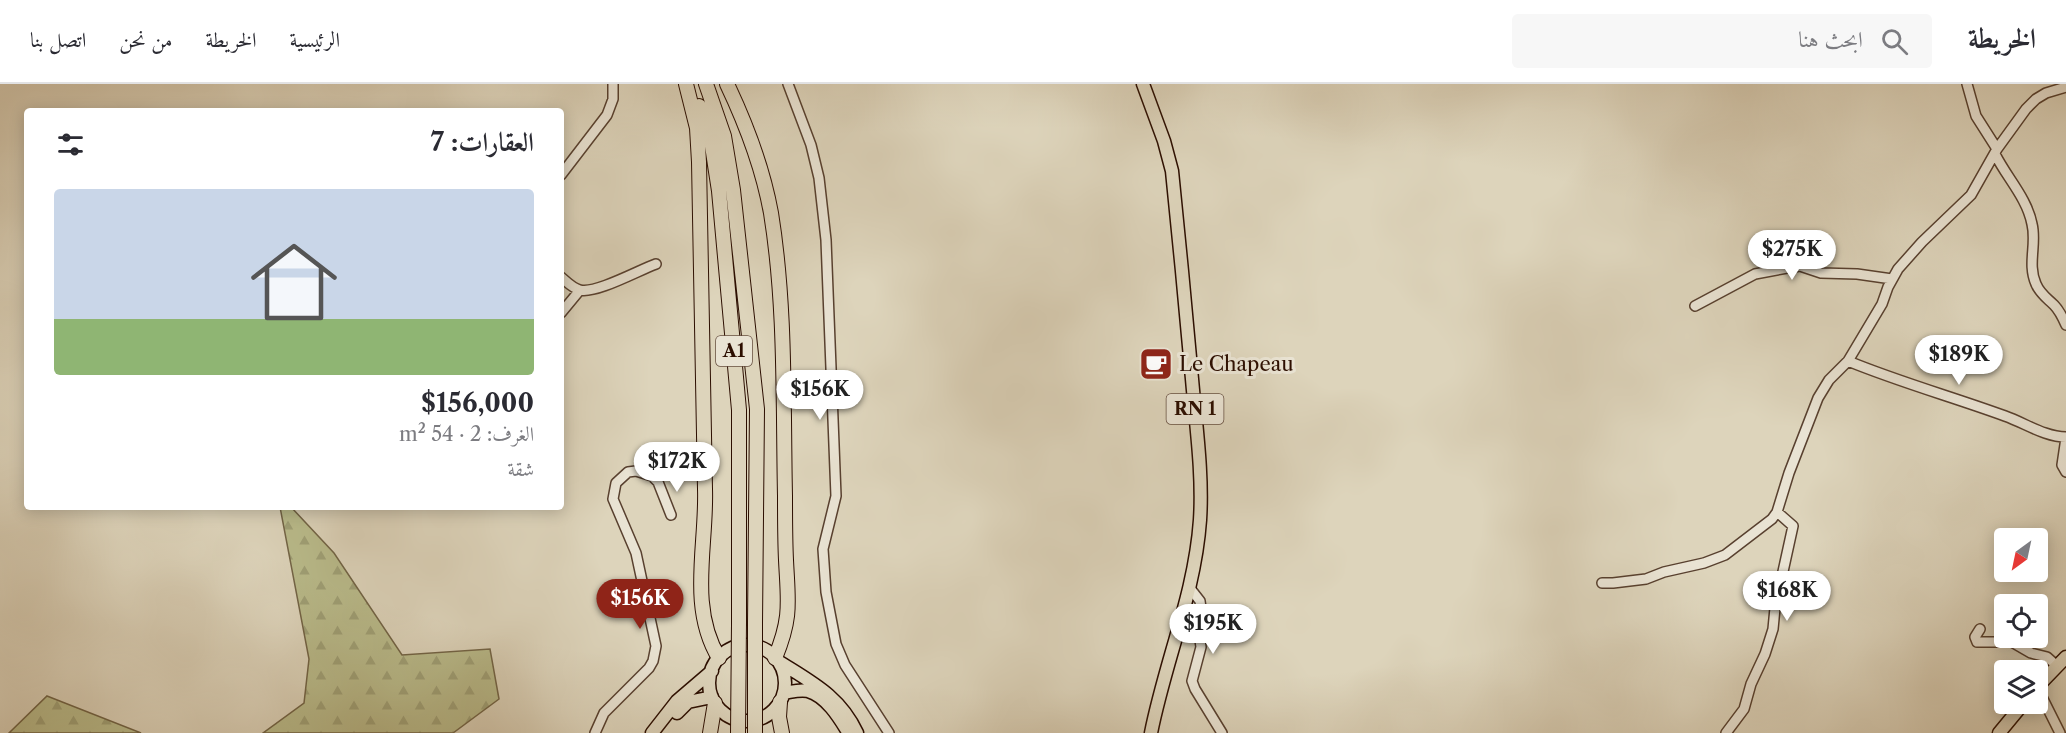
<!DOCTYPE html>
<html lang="ar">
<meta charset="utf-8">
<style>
body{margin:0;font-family:"Libre Caslon Text",Amiri,serif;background:#f7f7f7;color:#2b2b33;direction:rtl;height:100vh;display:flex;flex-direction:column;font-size:22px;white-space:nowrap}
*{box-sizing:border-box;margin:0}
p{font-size:20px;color:#7c7c81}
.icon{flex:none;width:33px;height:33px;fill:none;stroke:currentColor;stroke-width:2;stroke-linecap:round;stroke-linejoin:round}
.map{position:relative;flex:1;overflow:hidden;direction:ltr}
.side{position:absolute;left:24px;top:24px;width:540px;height:402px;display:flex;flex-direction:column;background:#fff;border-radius:6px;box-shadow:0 3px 15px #0003;direction:rtl}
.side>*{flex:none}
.needle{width:39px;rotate:213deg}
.controls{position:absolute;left:1994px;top:444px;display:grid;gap:12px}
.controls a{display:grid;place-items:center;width:54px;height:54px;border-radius:6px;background:#fff;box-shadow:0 3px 15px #0003;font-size:30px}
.price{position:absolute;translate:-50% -51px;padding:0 14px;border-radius:21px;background:#fff;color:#222;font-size:20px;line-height:39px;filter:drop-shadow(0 2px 3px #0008)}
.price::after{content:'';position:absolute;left:50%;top:36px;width:18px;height:14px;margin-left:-9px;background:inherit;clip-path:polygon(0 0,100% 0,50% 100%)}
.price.selected{background:#8f2418;color:#fff}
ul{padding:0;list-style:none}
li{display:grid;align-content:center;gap:12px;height:318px;padding:0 30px}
li span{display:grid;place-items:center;height:186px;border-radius:6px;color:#555}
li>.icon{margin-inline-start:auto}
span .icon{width:108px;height:108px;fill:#fffc;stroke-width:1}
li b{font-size:26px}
h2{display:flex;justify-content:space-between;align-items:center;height:72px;padding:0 30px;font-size:26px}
header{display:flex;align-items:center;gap:36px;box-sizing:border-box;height:84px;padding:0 30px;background:#fff;border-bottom:2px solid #e1e1e2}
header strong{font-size:28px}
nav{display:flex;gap:33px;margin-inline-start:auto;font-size:21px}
.search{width:420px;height:54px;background:#f7f7f7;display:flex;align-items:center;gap:15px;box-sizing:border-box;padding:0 21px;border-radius:6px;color:#7c7c81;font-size:22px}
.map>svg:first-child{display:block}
.forest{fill:url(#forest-firs);stroke:#726446;stroke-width:1.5}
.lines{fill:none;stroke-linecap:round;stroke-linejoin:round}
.minor-casing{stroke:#58402f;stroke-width:12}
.major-casing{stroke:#2c0e00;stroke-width:15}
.highway-casing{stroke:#2c0e00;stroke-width:16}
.minor{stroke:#e9e3d3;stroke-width:9}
.major{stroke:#ddd4bb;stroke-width:12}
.highway{stroke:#ddd4bb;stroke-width:14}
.highway-bridge-casing{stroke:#2c0e00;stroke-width:16;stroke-linecap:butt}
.highway-bridge{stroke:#ddd4bb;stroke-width:14}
.labels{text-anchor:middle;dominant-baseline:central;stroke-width:6;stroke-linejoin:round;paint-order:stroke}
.shield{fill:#e9e3d3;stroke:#654e3f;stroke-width:1.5}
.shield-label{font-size:18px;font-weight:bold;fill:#2c0e00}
.poi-label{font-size:20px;fill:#2c0e00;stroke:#e9e3d3;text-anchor:start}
</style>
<header>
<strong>الخريطة</strong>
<div class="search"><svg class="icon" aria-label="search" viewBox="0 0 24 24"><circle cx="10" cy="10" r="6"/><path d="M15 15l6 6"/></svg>ابحث هنا</div>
<nav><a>الرئيسية</a><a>الخريطة</a><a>من نحن</a><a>اتصل بنا</a></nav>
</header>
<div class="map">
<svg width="2066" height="649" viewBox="0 0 2066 649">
<defs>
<pattern id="forest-firs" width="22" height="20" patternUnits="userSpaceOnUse" patternTransform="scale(1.5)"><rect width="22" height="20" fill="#b9bb8b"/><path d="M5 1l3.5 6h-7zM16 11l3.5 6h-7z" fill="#9fa076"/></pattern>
</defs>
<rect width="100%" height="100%" fill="#ddd4bb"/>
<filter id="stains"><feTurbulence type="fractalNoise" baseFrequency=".00333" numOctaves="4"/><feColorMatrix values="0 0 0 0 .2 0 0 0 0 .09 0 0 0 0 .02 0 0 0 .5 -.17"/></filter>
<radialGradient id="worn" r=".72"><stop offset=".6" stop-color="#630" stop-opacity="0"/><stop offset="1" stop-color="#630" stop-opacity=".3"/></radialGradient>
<path class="forest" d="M280,423H291L334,469L402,571L490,565L499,615L453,649H263L304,619L309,575Z
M47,612L141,649H9Z"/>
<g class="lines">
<g class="minor-casing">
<path id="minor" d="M788,0L811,61L819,94L826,156L836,412L823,465L826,508L836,560L845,581L889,649
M1967,0L1976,32L1997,65
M1995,70C2007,94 2027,114 2032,140C2037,160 2027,180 2036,200C2040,210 2047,214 2054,221C2060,227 2063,234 2066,241
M561,91L607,31L613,15V0
M561,193C567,198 572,204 580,206C596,210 639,186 656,180
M1695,222L1755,190L1787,184L1800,182L1821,189L1857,190L1892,195
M561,229L580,206
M1848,277C1899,298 1953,313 2005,332C2025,339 2045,353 2066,353
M2066,354L2062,381L2066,388
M1602,499H1613L1646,495L1664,488L1704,479L1725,471L1772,435L1777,428L1789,389L1818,314L1829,296L1848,277L1882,220L1888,203L1898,185L1922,158L1971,111L1997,65L2026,25L2036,15L2046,9L2066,3
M1189,503L1200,517L1201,524L1198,542L1201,563L1192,597L1195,605L1222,649
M1980,545L1975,553L1977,558H2012L2031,569L2047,573L2056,581
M2037,603L2060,649
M595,649L604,629L649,584L653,577L656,562L636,469L613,415L616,399L628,388L636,387L652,392L658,398L671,431
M1726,649L1744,625L1751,600L1765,570L1773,545L1775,524L1793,442L1777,428"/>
</g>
<g class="major-casing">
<path id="major" d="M1143,0L1164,57L1172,87C1179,156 1186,226 1192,295C1196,342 1203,390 1200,436C1195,509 1165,578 1151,649
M709 599a38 38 0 1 1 76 0a38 38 0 1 1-76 0Z
M778,577C811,598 840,612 857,649
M2037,603L2066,573
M784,609C791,608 800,605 808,607C826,612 839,633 848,648
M677,629L688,618L712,613
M652,649L677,617L712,587
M1999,649L2023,620"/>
</g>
<g class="highway-casing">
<path id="highway" d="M686,0L697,44L699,78C701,187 703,296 705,405C707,461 688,523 719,574
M706,0L724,52L733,106L757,325L755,539
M727,0C746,40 763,85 771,129C786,222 783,318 785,412C785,433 785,455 786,476C788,518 792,533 775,574
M699,22L711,55L719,107L739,326V539
M780,618L779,633L782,649
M710,649L715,619"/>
</g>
<use href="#minor" class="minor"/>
<use href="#major" class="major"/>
<use href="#highway" class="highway"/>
<g class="highway-bridge-casing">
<path id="highway-bridge" d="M755,539V649
M738,649L739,539"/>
</g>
<use href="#highway-bridge" class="highway-bridge"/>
</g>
<defs>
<g id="cafe-square" transform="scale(1.725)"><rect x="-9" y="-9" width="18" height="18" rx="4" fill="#8f2418" stroke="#e9e3d3"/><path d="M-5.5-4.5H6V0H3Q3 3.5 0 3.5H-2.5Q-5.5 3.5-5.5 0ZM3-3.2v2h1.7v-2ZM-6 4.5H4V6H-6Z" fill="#fff"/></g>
</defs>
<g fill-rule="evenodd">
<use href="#cafe-square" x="1156" y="280"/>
</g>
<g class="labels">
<g class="shield">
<rect x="716" y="252" width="36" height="30" rx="4.5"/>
<rect x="1166.5" y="310" width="57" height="30" rx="4.5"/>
</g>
<g class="shield-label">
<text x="734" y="267">A1</text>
<text x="1195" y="325">RN 1</text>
</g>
<g class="poi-label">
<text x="1179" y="280">Le Chapeau</text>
</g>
</g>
<rect width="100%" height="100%" filter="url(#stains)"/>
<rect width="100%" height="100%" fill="url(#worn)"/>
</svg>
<div class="controls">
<a><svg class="needle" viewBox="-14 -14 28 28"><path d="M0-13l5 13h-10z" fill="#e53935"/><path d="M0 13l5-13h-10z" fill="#7c7c81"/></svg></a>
<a><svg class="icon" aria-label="locate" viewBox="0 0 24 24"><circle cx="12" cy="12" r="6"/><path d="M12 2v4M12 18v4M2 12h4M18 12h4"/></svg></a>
<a><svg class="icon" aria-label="layers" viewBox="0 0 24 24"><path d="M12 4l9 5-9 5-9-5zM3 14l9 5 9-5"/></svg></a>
</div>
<b class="price" style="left:1792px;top:197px">$275K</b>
<b class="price" style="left:1959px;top:302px">$189K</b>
<b class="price" style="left:820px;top:337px">$156K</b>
<b class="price" style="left:677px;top:409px">$172K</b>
<b class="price" style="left:1787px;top:538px">$168K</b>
<b class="price selected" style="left:640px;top:546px">$156K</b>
<b class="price" style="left:1213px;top:571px">$195K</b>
<section class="side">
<h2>العقارات: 7<svg class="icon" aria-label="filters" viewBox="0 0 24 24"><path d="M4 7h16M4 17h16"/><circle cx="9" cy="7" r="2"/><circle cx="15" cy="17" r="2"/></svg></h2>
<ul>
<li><span style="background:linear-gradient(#c9d6e8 70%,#8fb573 0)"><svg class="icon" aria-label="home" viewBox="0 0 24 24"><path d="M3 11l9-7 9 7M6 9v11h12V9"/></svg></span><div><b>$156,000</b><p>الغرف: 2 · 54 m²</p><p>شقة</p></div></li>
</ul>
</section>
</div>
